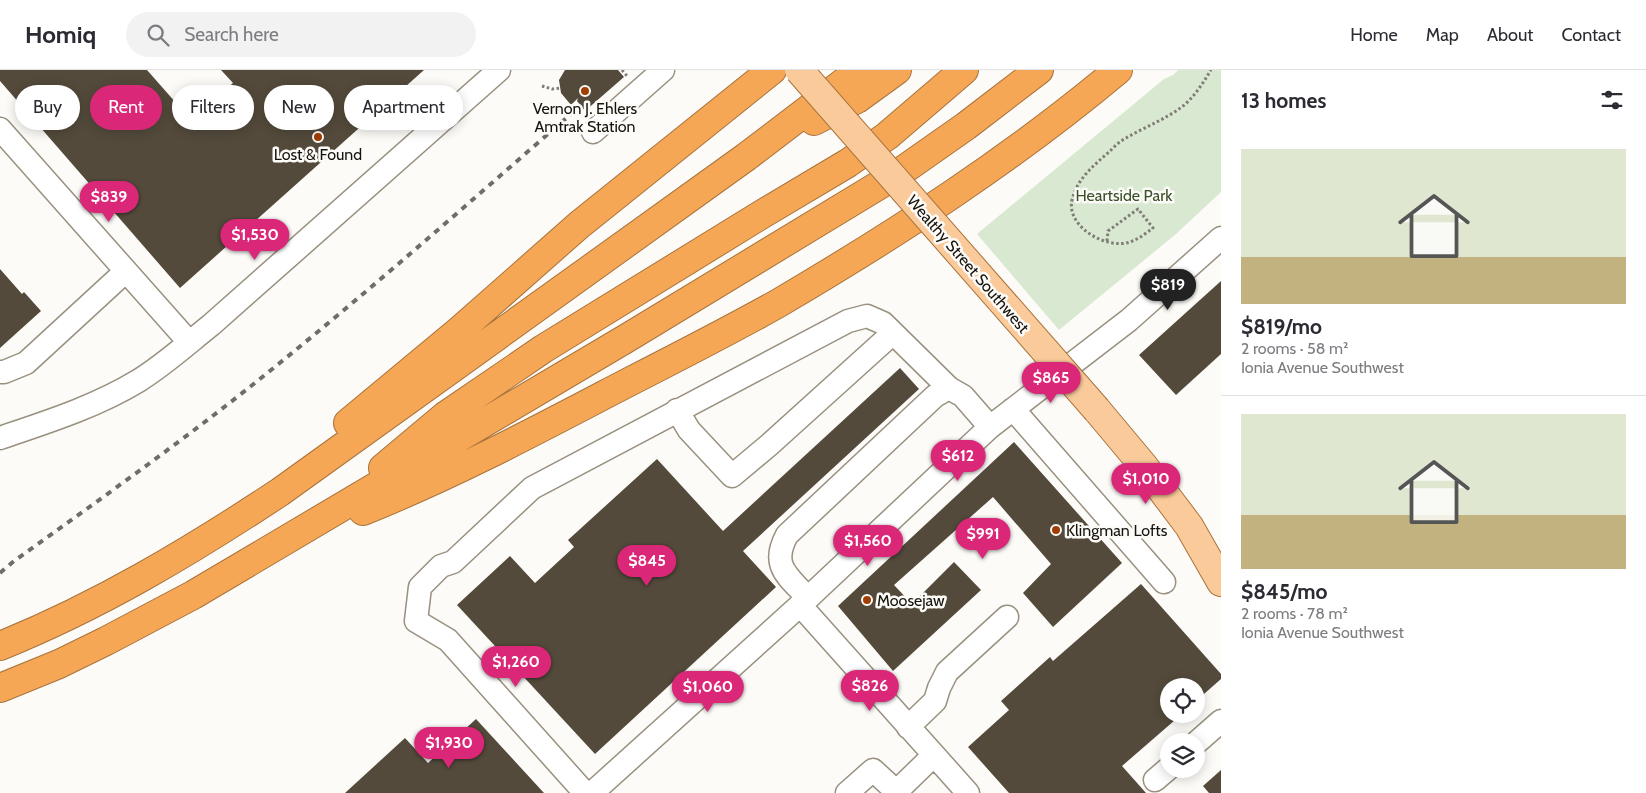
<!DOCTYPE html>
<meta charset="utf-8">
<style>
body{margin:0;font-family:Cabin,sans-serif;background:#f2f2f3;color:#2b2b33;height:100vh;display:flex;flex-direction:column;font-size:19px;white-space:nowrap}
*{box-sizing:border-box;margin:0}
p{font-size:16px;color:#7c7c81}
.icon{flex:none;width:28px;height:28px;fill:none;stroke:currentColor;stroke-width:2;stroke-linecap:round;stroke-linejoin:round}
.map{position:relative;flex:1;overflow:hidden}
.side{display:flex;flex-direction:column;background:#fff;width:425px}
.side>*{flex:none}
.banner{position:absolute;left:15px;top:15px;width:475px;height:45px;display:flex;gap:10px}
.tools{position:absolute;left:1160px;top:608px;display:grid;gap:10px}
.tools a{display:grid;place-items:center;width:45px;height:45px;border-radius:50%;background:#fff;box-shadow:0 2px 12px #0003;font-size:25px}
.price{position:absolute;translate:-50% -42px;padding:0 11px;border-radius:18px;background:#db2777;color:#fff;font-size:16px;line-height:32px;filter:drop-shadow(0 1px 2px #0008)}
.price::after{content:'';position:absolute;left:50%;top:30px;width:15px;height:11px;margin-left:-8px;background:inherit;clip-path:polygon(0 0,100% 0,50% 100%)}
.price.selected{background:#222;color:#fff}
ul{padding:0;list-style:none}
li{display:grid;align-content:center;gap:10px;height:265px;padding:0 20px}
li+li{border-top:1px solid #e1e1e2}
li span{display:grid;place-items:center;height:155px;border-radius:0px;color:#555}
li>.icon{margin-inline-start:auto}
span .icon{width:90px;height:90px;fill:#fffc;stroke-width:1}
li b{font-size:21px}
h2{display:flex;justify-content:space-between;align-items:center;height:60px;padding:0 20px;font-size:21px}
.tag{padding:0 18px;border-radius:22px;background:#fff;box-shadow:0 2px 12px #0003;font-size:18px;line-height:45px}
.tag.selected{background:#db2777;color:#fff}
header{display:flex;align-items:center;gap:30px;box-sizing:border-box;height:70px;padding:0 25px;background:#fff;border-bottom:1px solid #e1e1e2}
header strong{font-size:24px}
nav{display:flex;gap:28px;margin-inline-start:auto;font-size:18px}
.search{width:350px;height:45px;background:#f2f2f3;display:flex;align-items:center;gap:12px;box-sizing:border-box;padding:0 18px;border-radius:28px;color:#7c7c81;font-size:19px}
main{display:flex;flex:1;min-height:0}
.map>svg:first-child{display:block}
.green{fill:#d9e8d0}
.building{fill:#534a3b}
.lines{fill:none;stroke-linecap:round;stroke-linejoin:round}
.minor-casing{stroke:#99907f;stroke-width:25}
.major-casing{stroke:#a8733c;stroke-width:30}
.highway-casing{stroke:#a8733c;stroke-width:30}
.path{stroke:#7f7c77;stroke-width:3;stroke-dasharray:2.5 2.5;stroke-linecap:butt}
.minor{stroke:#fff;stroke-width:22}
.major{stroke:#faca9a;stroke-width:28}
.highway{stroke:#f6a756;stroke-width:28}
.rail{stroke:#706c68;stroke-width:4;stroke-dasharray:6 6;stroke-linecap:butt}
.major-bridge-casing{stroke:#a8733c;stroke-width:30;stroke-linecap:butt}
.major-bridge{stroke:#faca9a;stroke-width:28}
.poi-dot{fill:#a03d03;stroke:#fdfbf8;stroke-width:2}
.labels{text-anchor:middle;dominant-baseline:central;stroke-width:5;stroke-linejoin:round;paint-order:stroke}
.poi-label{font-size:16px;fill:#17130d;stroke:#fdfbf8}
.park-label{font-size:16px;fill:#385027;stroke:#fdfbf8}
.street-label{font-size:16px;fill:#17130d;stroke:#fdfbf8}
</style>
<header>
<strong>Homiq</strong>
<div class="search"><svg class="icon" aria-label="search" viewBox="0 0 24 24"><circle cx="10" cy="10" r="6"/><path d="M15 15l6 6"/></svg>Search here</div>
<nav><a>Home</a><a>Map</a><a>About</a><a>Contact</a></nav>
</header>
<main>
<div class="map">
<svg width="1221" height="723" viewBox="0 0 1221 723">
<rect width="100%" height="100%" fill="#fdfbf8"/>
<path class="green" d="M1178,0H1221V122L1176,164L1059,260L977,164L1164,9L1173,5Z"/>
<path class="building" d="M0,0H147L199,59L233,30L225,20L233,13L221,0H424L180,218L0,11Z
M565,0H618L624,7L585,41L577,31L578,28L571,35L561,23L559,10Z
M0,199L22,224L24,222L41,241L0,278Z
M1221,211V284L1176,325L1139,285Z
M900,298L919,319L743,481L776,517L595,684L457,535L510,486L535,513L574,477L568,470L657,389L723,461Z
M1014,372L1122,493L1053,557L1023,523L1051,494L993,427L894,515L912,534L954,492L981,520L893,601L838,536Z
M1141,514L1221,604V609L1196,631V616H1169V644H1182L1122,696L1146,723H1009L968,677L1009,640L1001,631L1050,587L1053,591Z
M476,649L544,723H345L405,668L428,693Z
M1221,700V723H1209L1203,716Z"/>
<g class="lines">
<g class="minor-casing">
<path id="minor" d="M0,59L189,272
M593,62L663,0
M0,302H4L26,293L126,201
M1013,339L1164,512
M677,340L689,360L732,406L769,375L893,263
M0,368C47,352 95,337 138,311C164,295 187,274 211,255L499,0
M808,528C788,506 770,496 787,465L935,326L949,318
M800,535L968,723
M416,551L420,517L441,496L453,492L532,418L848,251L867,246L883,253L949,318L963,326L990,357
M416,551L448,570L585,723
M908,657L935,631L939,618L947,602L1007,547
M1196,673L1221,651
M1155,710L1169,698
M897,721L934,685
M592,723L808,528L990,357L1129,250L1221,168
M847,723L873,700L898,723"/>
</g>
<g class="major-casing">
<path id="major" d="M1097,340L1143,395L1189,456L1221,512"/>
</g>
<g class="highway-casing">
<path id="highway" d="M814,51L857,29L897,0
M348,353L460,260L579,155L772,0
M383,398L445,346L543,279L764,143L848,93L887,66L964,0
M363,441C453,405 539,359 625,314C676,288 727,262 777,234C896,164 1012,89 1118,0
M0,576C99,536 191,481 280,422L746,87L860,0
M0,618L59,594L106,571L193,525L627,268L899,103L966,56L1039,0"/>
</g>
<path class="path" d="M622,0L627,6
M542,16L552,19L561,18
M1107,171L1108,161L1138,139L1153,158C1146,163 1139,169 1130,172C1107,180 1066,157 1072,130C1077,109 1093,96 1109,82C1114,77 1120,71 1126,68C1145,57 1166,49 1183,36C1195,26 1203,13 1211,0"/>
<use href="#minor" class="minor"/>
<use href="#major" class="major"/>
<use href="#highway" class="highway"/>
<path class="rail" d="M0,503L14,491C92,435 170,380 246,320C357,232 464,137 571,44"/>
<g class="major-bridge-casing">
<path id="major-bridge" d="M799,0L1097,340"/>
</g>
<use href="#major-bridge" class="major-bridge"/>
</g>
<g class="poi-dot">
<circle cx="585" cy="21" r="5"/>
<circle cx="318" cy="67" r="5"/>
<circle cx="1056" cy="460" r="5"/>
<circle cx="867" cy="530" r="5"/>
</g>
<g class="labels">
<g class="poi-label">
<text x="585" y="38">Vernon J. Ehlers<tspan x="585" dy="18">Amtrak Station</tspan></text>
<text x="318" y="84">Lost &amp; Found</text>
<text x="1066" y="460" text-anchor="start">Klingman Lofts</text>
<text x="877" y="530" text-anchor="start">Moosejaw</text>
</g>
<g class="park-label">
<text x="1124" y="125">Heartside Park</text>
</g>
<g class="street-label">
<text transform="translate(968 194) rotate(49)">Wealthy Street Southwest</text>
</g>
</g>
</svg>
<div class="tools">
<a><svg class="icon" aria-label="locate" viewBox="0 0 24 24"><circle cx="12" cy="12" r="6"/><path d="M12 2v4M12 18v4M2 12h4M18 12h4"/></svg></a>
<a><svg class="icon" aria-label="layers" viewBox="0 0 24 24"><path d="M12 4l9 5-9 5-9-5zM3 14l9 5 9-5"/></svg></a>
</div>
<b class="price" style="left:109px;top:153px">$839</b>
<b class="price" style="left:255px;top:191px">$1,530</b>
<b class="price selected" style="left:1168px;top:241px">$819</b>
<b class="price" style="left:1051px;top:334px">$865</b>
<b class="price" style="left:958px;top:412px">$612</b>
<b class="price" style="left:1146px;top:435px">$1,010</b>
<b class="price" style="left:983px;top:490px">$991</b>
<b class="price" style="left:868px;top:497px">$1,560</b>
<b class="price" style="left:647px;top:517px">$845</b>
<b class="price" style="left:516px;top:618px">$1,260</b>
<b class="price" style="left:870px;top:642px">$826</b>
<b class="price" style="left:708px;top:643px">$1,060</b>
<b class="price" style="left:449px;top:699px">$1,930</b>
<div class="banner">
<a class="tag">Buy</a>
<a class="tag selected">Rent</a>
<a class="tag">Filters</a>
<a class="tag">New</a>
<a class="tag">Apartment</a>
</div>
</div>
<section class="side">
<h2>13 homes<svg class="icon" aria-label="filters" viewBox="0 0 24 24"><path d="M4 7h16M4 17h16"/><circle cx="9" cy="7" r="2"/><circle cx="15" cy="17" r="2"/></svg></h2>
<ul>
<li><span style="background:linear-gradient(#dfe7d0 70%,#c2b280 0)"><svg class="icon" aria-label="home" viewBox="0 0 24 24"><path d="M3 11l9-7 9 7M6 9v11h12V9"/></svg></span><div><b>$819/mo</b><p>2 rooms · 58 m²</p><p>Ionia Avenue Southwest</p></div></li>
<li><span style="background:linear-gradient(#dfe7d0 65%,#c2b280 0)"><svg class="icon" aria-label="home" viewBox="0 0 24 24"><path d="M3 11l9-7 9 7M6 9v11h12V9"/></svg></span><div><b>$845/mo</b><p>2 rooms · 78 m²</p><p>Ionia Avenue Southwest</p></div></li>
</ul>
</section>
</main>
